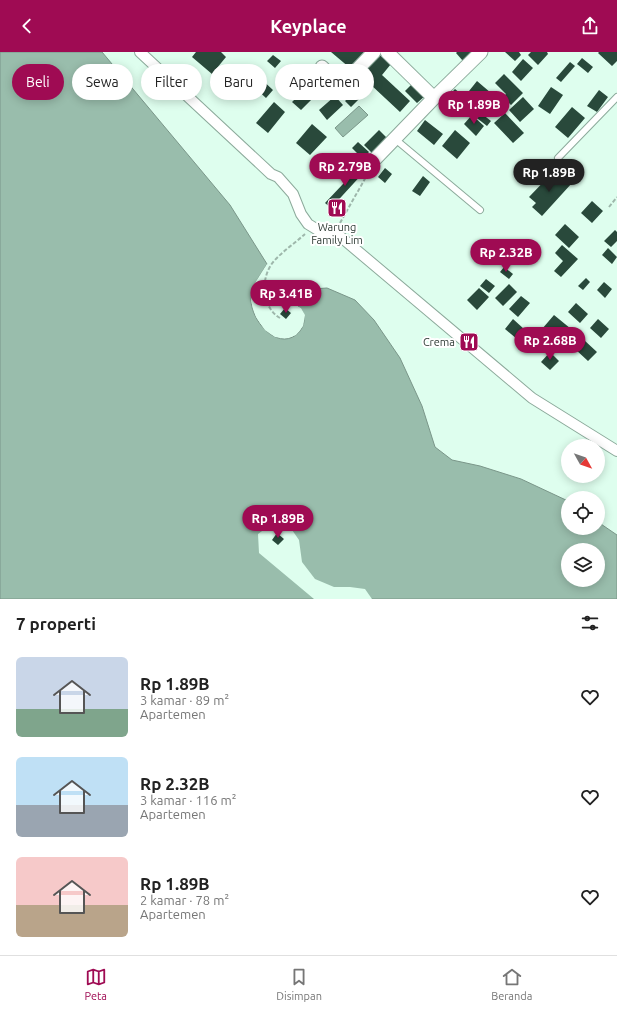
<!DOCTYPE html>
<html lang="id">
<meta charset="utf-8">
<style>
body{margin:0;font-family:Ubuntu,sans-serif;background:#f6f6f6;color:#222;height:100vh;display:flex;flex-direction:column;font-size:15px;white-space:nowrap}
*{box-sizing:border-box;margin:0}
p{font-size:13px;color:#767676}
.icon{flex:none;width:22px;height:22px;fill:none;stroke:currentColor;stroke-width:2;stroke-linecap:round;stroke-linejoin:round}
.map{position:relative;height:547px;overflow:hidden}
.drawer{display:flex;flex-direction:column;background:#fff;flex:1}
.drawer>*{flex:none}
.guide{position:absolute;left:12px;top:12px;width:400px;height:36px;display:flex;gap:8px}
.needle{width:26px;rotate:130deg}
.controls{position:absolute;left:561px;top:387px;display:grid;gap:8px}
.controls a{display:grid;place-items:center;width:44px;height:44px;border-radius:50%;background:#fff;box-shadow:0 2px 10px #0003;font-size:20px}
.price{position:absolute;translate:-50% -34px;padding:0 9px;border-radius:14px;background:#9f0b53;color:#fff;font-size:13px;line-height:26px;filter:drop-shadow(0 1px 2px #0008)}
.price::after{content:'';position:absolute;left:50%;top:24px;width:12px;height:9px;margin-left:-6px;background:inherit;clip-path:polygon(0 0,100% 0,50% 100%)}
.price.on{background:#222;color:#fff}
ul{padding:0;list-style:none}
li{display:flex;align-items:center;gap:12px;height:100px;padding:0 16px}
li span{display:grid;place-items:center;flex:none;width:112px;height:80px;border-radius:6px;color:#555}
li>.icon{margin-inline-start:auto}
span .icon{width:48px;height:48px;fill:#fffc;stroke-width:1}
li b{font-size:17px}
h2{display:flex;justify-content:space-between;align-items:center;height:48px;padding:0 16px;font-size:17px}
.chip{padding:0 14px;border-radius:18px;background:#fff;box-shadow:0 2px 10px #0003;font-size:14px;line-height:36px}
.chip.on{background:#9f0b53;color:#fff}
header{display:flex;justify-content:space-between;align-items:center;height:52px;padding:0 16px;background:#9f0b53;color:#fff;font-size:18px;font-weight:700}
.tab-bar{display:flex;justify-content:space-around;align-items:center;height:56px;border-top:1px solid #e0e0e0;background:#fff;font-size:11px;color:#767676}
.tab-bar a{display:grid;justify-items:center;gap:2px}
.tab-bar .on{color:#9f0b53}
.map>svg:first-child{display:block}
.water{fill:#99bdac;stroke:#7a9689;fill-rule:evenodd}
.pier{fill:#defeee}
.building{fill:#29493b}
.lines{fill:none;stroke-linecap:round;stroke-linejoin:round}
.service-casing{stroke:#8caa9b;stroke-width:8}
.pedestrian-casing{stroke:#8caa9b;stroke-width:12}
.minor-casing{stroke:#8caa9b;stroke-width:15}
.path{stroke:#9eb7ab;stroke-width:2;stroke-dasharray:4 2;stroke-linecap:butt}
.service{stroke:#fff;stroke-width:6}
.pedestrian{stroke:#fff;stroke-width:10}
.minor{stroke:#fff;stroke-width:13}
.labels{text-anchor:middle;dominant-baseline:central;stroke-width:4;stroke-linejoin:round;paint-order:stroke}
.poi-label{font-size:11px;fill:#303c36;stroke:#fff}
</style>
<header><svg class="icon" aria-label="back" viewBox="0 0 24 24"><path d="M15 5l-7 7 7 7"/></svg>Keyplace<svg class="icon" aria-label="share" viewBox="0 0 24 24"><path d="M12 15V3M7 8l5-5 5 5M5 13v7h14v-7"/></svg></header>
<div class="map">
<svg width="617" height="547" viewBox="0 0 617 547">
<rect width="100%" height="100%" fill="#defeee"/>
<path class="water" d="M0,0H102L230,153L267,212C260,224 251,234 251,248C251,268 276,298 296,283C308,274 307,255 292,251C289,251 284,253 280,254L283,243L298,238L327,236L355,248L374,268L400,306L422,354L435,395L452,408L480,414L521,427L568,449V476H598V470L617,483V547H0ZM568,498H598V528H568Z
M359,54L368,63L343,85L335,76Z"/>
<path class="pier" d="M267,212L268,213L255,235L253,249L258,264L266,277L276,283L286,284L295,281L301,273L303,264L299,257L291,253L280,256L278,255L282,242L296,237L298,238L283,244L280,254L291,251L301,256L305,263L303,274L296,283L287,286L275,285L265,278L256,265L251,249L253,234Z
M273,471L290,475L299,488L302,510L315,527L334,535H350L365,537L372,547H314L259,501L258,482Z"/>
<path class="building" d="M196,0H221L226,5L212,22L192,5Z
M331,0H364L350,16Z
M457,0H472L463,9L456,1Z
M505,0H519L521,3L515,9Z
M531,0H547L548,2L538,13L528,3Z
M599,0H617V9L612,14L598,1Z
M377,1L391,12L382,23L410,49L400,60L370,32L372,30L361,20Z
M273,3L281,9L275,16L267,9Z
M582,6L593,15L588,21L577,12Z
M523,7L533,16L521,29L512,20Z
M570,10L575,14L561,30L556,26Z
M504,22L523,41L511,53L503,45L506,42L495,31Z
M260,26L273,38L266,46L253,34Z
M477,29L491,41L483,51L469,39Z
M413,31L425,44L417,51L405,39Z
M360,34L366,40L351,55L345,49Z
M551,35L563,43L550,62L538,54Z
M306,36L315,44L301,58L292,50Z
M455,37L477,55L472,61L450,42Z
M599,38L608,45L597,60L587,54Z
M335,44L343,53L327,68L319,58Z
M523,45L534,57L520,70L509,58Z
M274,50L285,60L268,81L256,71Z
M572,55L585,66L568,86L555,75Z
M477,58L491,69L487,74L473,63Z
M505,61L524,81L513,91L494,71Z
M472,63L484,74L476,84L464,72Z
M425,68L443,82L434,93L417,79Z
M312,72L327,85L310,103L296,91Z
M379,78L387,86L372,101L364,93Z
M455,78L470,91L457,107L442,94Z
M358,90L369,100L363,107L352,96Z
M360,114L365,119L331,156L325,151Z
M385,116L392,122L385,131L378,125Z
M553,120L559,126L562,122L572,131L542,164L532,155L536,151L529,145Z
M423,124L430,130L420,144L412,139Z
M592,149L603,159L592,171L581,161Z
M565,172L579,185L569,196L555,183Z
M615,178L617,180V189L611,195L604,189Z
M562,193L578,207L561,225L554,219L563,209L555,201Z
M608,196L617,205L612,212L602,203Z
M516,200L525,207L520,212L512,206Z
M504,215L513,222L509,227L500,220Z
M586,226L590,230L583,238L578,234Z
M486,227L495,234L489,241L480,234Z
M604,230L612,237L605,246L597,238Z
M509,232L517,240L503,254L495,246Z
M479,236L489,245L477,258L467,248Z
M521,244L530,251L518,265L509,257Z
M576,251L588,262L580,271L568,260Z
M285,256L291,261L286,267L280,262Z
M554,263L576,281L564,295L554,288L551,292L544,287L548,282L542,277Z
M513,267L524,277L517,287L505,277Z
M598,267L609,277L601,286L590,276Z
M584,288L597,300L588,309L575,297Z
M550,300L559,309L550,318L541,310Z
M277,481L284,487L278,493L272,488Z"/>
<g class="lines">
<g class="service-casing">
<path id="service" d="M395,87L480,158
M558,106L617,45"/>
</g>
<g class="pedestrian-casing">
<path id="pedestrian" d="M140,0L271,122L278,125L293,142L301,162L308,172L321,180H335L532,346L617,399"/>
</g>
<g class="minor-casing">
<path id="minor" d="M387,0L434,46
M322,15L338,31H344L374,0
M376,106L434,46L481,0"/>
</g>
<path class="path" d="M609,155L617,145
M340,171L371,116
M280,266C261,255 260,225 274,209C283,199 295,191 305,182"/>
<use href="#service" class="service"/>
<use href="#pedestrian" class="pedestrian"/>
<use href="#minor" class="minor"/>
</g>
<defs>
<g id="restaurant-square" transform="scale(1)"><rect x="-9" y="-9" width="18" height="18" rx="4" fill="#9f0b53" stroke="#fff"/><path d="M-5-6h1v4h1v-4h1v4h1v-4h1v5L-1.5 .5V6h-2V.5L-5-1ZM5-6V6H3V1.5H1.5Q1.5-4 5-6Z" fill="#fff"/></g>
</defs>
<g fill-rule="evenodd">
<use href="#restaurant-square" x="337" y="156"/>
<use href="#restaurant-square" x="469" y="290"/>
</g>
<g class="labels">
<g class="poi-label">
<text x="337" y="175">Warung<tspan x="337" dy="13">Family Lim</tspan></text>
<text x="455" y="290" text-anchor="end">Crema</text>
</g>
</g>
</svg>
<div class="controls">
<a><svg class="needle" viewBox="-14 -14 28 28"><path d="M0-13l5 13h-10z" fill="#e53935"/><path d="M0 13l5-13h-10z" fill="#767676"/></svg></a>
<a><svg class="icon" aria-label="locate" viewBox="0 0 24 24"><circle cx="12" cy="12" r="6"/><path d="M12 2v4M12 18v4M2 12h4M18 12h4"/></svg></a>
<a><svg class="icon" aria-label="layers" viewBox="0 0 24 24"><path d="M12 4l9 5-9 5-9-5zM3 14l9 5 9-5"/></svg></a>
</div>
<b class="price" style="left:474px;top:73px">Rp 1.89B</b>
<b class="price" style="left:345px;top:135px">Rp 2.79B</b>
<b class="price on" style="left:549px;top:141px">Rp 1.89B</b>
<b class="price" style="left:506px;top:221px">Rp 2.32B</b>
<b class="price" style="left:286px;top:262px">Rp 3.41B</b>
<b class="price" style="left:550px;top:309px">Rp 2.68B</b>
<b class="price" style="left:278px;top:487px">Rp 1.89B</b>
<div class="guide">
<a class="chip on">Beli</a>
<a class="chip">Sewa</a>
<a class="chip">Filter</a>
<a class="chip">Baru</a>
<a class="chip">Apartemen</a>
</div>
</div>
<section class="drawer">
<h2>7 properti<svg class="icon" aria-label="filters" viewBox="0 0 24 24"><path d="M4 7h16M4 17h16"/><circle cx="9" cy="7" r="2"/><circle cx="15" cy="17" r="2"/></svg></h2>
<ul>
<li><span style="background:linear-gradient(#c9d6e8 65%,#7fa58c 0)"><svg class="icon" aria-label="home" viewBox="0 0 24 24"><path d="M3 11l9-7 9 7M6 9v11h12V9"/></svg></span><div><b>Rp 1.89B</b><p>3 kamar · 89 m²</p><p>Apartemen</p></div><svg class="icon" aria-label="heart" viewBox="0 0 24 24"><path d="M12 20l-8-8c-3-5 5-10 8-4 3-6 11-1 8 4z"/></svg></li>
<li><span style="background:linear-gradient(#bfe0f5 60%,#9aa5b1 0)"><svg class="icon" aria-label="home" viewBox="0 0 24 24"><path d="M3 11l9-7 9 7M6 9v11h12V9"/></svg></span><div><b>Rp 2.32B</b><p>3 kamar · 116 m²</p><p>Apartemen</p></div><svg class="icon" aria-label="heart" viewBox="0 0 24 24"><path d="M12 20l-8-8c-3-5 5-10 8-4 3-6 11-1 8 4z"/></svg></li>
<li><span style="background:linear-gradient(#f6c9c9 60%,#b9a48a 0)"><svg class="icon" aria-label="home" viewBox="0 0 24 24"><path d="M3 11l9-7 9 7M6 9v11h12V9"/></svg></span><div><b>Rp 1.89B</b><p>2 kamar · 78 m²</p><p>Apartemen</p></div><svg class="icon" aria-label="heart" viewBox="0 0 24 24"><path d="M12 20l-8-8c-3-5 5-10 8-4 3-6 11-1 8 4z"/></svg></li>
</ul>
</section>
<nav class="tab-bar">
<a class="on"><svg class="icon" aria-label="map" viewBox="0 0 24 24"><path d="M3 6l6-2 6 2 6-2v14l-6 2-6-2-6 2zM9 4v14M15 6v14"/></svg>Peta</a>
<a><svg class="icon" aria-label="saved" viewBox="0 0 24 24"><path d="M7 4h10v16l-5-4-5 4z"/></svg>Disimpan</a>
<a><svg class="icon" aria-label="home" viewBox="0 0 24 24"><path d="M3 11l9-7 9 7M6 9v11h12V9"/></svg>Beranda</a>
</nav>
